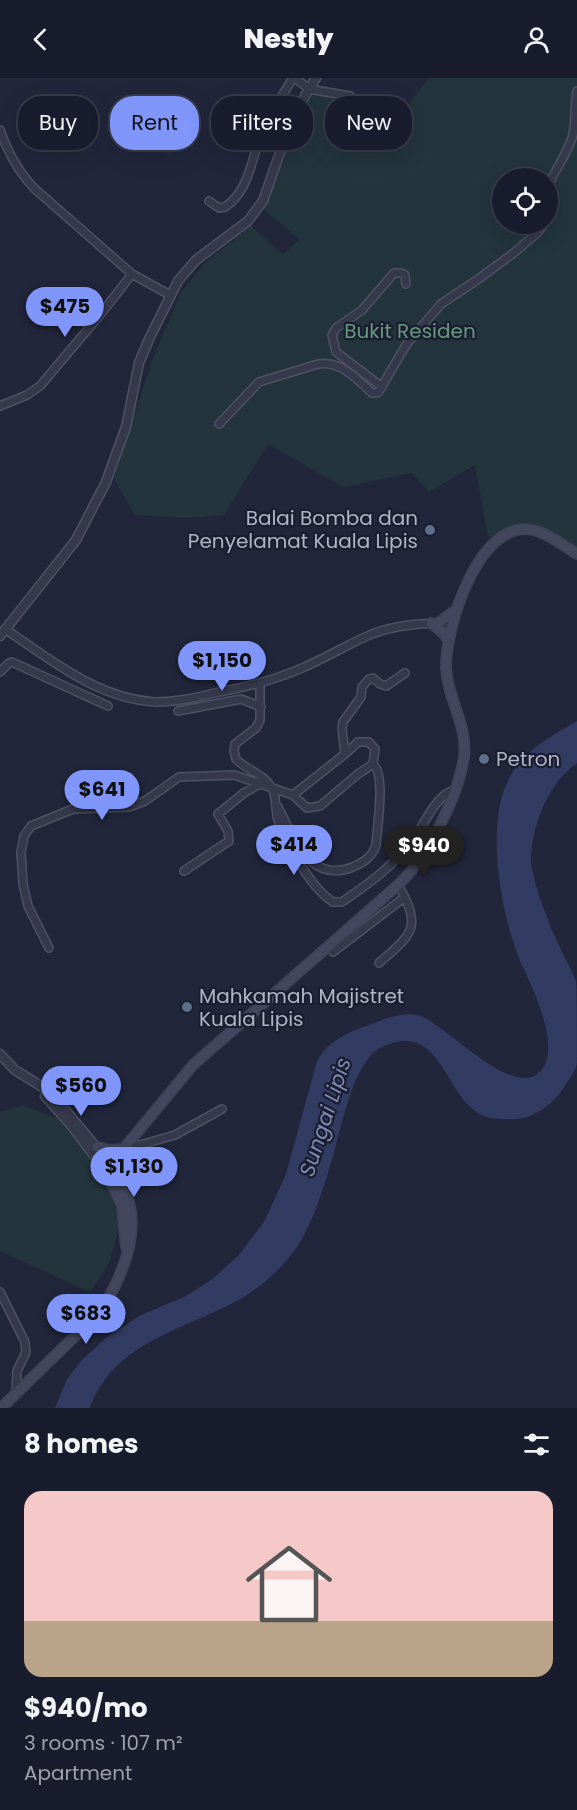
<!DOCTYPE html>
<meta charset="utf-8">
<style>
body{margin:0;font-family:Poppins,sans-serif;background:#262938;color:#f1f3f6;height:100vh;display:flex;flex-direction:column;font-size:22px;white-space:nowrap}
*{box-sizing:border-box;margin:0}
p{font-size:20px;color:#9fa1a9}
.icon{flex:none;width:33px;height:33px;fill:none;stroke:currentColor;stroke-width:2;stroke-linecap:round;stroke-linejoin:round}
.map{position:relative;height:1330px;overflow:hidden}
.side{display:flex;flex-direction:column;background:#191c2c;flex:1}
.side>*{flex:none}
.hud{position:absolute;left:18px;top:18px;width:542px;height:54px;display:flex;gap:12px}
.fabs{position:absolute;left:492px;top:90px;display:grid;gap:12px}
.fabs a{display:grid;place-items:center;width:66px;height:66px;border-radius:50%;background:#191c2c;box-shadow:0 6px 24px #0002,0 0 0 2px #373a48;font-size:30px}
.price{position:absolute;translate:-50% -51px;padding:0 14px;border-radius:21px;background:#8196fb;color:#111;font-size:20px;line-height:39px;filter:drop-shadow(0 2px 3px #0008)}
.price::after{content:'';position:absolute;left:50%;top:36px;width:18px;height:14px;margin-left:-9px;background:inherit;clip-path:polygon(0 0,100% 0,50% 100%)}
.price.active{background:#222;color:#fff}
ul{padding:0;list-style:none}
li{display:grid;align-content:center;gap:12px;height:318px;padding:0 24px}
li+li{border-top:2px solid #373a48}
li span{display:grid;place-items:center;height:186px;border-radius:18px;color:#555}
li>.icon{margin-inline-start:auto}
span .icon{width:108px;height:108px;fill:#fffc;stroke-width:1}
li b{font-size:26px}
h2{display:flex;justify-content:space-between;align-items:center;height:72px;padding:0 24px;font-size:26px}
.tag{padding:0 21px;border-radius:24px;background:#191c2c;box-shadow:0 6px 24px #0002,0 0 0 2px #373a48;font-size:21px;line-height:54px}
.tag.active{background:#8196fb;color:#111}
header{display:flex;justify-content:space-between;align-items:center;height:78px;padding:0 24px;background:#191c2c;font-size:27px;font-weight:800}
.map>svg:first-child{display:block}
.green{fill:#23343c;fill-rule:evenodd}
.water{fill:#323b61}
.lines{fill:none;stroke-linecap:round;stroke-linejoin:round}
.minor-casing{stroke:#4d5163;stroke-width:10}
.tertiary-casing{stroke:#4d5163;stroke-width:11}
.secondary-casing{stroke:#3e4254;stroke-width:12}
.minor{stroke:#35394b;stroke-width:7}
.tertiary{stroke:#35394b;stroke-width:8}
.secondary{stroke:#43475e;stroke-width:9}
.service-dot{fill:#5c6f8a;stroke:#1a1e30;stroke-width:2}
.labels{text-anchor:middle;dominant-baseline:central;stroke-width:4.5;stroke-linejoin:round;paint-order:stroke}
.park-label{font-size:20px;fill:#66997d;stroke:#1a1e30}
.poi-label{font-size:20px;fill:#b0b4c7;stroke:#1a1e30;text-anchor:start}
.water-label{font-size:21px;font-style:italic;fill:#7e8ab4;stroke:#1a1e30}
</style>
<header><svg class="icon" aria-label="back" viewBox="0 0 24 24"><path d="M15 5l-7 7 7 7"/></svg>Nestly<svg class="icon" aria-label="person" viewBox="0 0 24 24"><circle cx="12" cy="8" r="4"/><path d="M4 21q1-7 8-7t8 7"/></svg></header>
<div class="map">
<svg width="577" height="1330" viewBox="0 0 577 1330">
<rect width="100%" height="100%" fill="#21263b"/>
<path class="green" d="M429,0H577V473L529,445L488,460L475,387L429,414L411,395L343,409L268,366L224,437L186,440L135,437L114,401L152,283L180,216L204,186L251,148L283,176L299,161L264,132L303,34L313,16L335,17L329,53L391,66L399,38ZM502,100H548V146H502Z
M158,42L175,44L171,75L154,73Z
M23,1027L62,1042L104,1095L121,1130L118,1155L109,1185L90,1214L0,1173V1034Z"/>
<path class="water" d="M577,643V685C560,697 551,712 542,731C535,748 531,765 531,783C532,803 549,846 558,865C563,877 571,890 576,903C577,912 577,973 577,984C576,994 567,1004 562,1012C554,1025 538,1036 524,1040C519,1041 513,1041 508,1041C500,1041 489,1041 482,1037C443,1018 442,941 382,969C350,984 339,1065 328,1095C321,1118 310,1150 297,1169C281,1192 257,1213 233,1225C179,1253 113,1266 90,1330H55L67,1301L82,1282L107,1259L141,1237L186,1218L211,1202L238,1178L264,1144L286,1096L317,983C326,966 345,955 363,949C381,943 401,932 420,938C448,947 522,1033 545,986C557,961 533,911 522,887C501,839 483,744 511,697C525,672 553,657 577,643Z"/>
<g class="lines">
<g class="minor-casing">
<path id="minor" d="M295,0L309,11L350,18L374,44
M0,52C8,75 18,94 35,111L132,196L170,217
M548,109C555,91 567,77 573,57C576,43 574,27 577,13
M209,123L219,130L225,129C251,112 252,75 264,49C273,32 283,16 293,0
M382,309L336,274L332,257L336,250L362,232L394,195H401L405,197L406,206
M0,328L27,317L40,308L100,237L132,196
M219,346L259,304L318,286C340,282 357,301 372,315H378L406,267L441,226L477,202L515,174L538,154L544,146
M5,551C51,582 98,621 156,624C177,624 198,619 219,614C247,609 275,602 302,590C326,580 348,566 372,556C398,546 426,545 453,545
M0,594L9,585L12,584L108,628
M260,606V642L256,650L235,666L234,673L236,681C246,692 264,696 272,710C277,719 275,733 278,742C288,768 310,809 333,824H342C372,803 393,789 415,758C426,744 436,717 454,712
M178,633L241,621L261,629
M345,676L358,664H369L375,671L373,686
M278,729C294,760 309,806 353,789C364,784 372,779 376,767C377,749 386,697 373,686L358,696L320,728L307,730L293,717
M184,793L229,763L228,753L218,736L244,715L260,706
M49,870L28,828L23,806L21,774L24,758L31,748L73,731L129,729L145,723L179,699L234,697L293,717L345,676L342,651L343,644L361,619L362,609L369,601L373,600L380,606L386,608L405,595
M333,874L405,819
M379,885C412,856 423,850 398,807
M130,1063L134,1067H140L175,1057L222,1031
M0,1214L25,1264L26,1274L17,1293L16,1315"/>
</g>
<g class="tertiary-casing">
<path id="tertiary" d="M0,558L76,462L106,404L126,349L139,285L150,259L178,203L196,182L248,143L263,123C278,81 291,37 316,0
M0,976L15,992L44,1010L67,1034L110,1086
M45,1018L71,1047L96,1080"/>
</g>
<g class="secondary-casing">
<path id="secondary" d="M431,545L443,555L449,563
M438,545L457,531
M126,1068V1111
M97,1069L110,1072L123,1071
M109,1100L122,1127L126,1169
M111,1104L109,1094L111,1086L193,987L398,807C427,780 458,719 464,679C468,647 447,620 446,589C446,550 475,453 524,451C543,451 561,466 577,476
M1,1330L101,1233C120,1202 139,1161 129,1124C125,1110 117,1098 111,1086L96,1080"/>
</g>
<use href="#minor" class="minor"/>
<use href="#tertiary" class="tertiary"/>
<use href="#secondary" class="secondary"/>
</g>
<g class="service-dot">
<circle cx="430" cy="452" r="6"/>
<circle cx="484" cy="681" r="6"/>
<circle cx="187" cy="929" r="6"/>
</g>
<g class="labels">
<g class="park-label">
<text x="410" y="253">Bukit Residen</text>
</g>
<g class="poi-label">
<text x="418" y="440" text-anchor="end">Balai Bomba dan<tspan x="418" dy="23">Penyelamat Kuala Lipis</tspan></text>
<text x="496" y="681">Petron</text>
<text x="199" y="918">Mahkamah Majistret<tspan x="199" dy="23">Kuala Lipis</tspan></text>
</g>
<g class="water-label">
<text transform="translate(325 1039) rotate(-72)">Sungai Lipis</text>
</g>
</g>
</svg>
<div class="fabs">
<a><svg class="icon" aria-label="locate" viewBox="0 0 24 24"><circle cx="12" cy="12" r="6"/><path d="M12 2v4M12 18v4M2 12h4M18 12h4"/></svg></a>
</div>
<b class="price" style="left:65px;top:260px">$475</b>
<b class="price" style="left:222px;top:614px">$1,150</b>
<b class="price" style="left:102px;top:743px">$641</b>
<b class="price" style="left:294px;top:798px">$414</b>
<b class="price active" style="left:424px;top:799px">$940</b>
<b class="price" style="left:81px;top:1039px">$560</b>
<b class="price" style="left:134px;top:1120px">$1,130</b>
<b class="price" style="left:86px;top:1267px">$683</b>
<div class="hud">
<a class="tag">Buy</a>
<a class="tag active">Rent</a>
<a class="tag">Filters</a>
<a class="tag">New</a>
</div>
</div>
<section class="side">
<h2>8 homes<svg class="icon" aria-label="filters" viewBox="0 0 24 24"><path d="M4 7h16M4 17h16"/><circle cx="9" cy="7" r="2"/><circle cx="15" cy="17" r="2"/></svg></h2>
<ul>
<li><span style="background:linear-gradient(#f6c9c9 70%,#b9a48a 0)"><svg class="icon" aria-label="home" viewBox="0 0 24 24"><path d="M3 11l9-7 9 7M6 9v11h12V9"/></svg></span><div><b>$940/mo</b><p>3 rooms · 107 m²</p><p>Apartment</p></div></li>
</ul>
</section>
